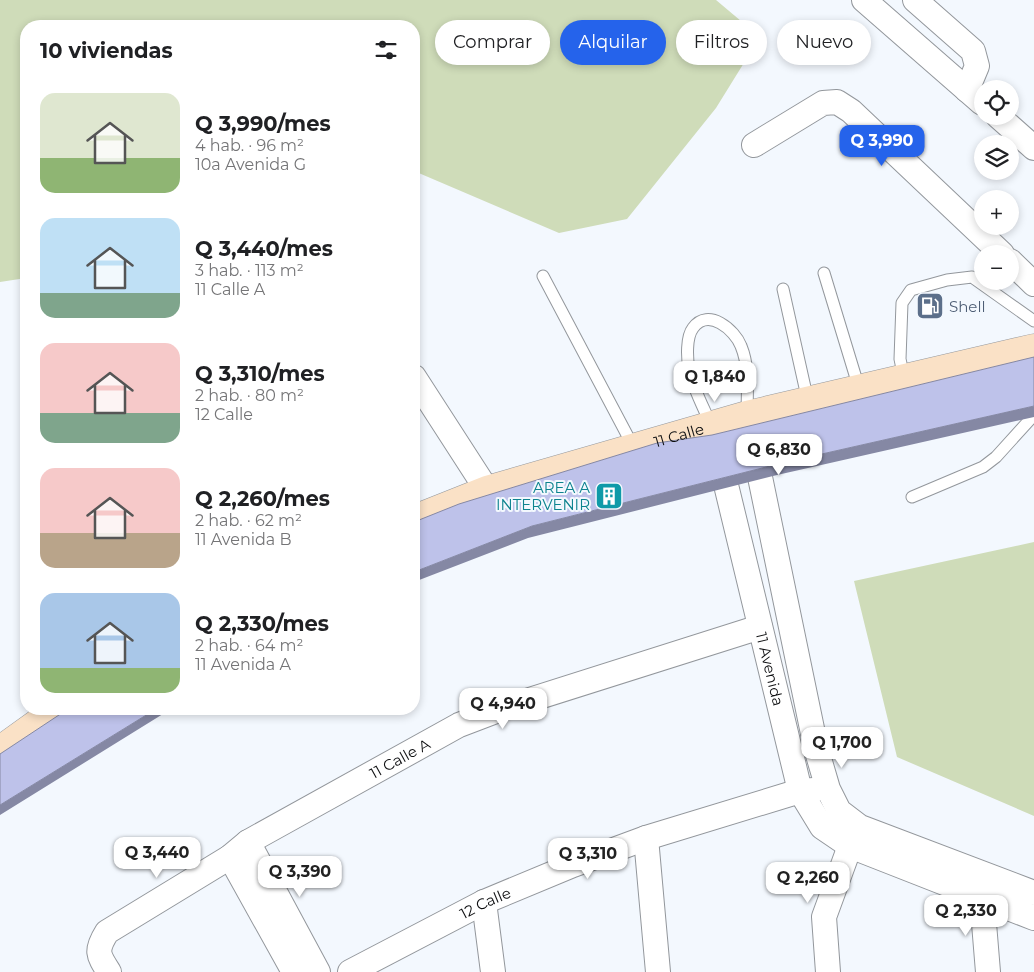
<!DOCTYPE html>
<html lang="es">
<meta charset="utf-8">
<style>
body{margin:0;font-family:Montserrat,sans-serif;background:#f6f6f6;color:#202124;height:100vh;display:flex;flex-direction:column;font-size:19px;white-space:nowrap}
*{box-sizing:border-box;margin:0}
p{font-size:16px;color:#757577}
.icon{flex:none;width:28px;height:28px;fill:none;stroke:currentColor;stroke-width:2;stroke-linecap:round;stroke-linejoin:round}
.map{position:relative;flex:1;overflow:hidden}
.details{position:absolute;left:20px;top:20px;width:400px;height:695px;display:flex;flex-direction:column;background:#fff;border-radius:20px;box-shadow:0 2px 8px #0003}
.details>*{flex:none}
.hud{position:absolute;left:435px;top:20px;width:475px;height:45px;display:flex;gap:10px}
.fabs{position:absolute;left:974px;top:80px;display:grid;gap:10px}
.fabs a{display:grid;place-items:center;width:45px;height:45px;border-radius:50%;background:#fff;box-shadow:0 2px 8px #0003;font-size:25px}
.price{position:absolute;translate:-50% -42px;padding:0 11px;border-radius:10px;background:#fff;color:#222;font-size:16px;line-height:32px;filter:drop-shadow(0 1px 2px #0008)}
.price::after{content:'';position:absolute;left:50%;top:30px;width:15px;height:11px;margin-left:-8px;background:inherit;clip-path:polygon(0 0,100% 0,50% 100%)}
.price.active{background:#2563eb;color:#fff}
ul{padding:0;list-style:none}
li{display:flex;align-items:center;gap:15px;height:125px;padding:0 20px}
li span{display:grid;place-items:center;flex:none;width:140px;height:100px;border-radius:15px;color:#555}
li>.icon{margin-inline-start:auto}
span .icon{width:60px;height:60px;fill:#fffc;stroke-width:1}
li b{font-size:21px}
h2{display:flex;justify-content:space-between;align-items:center;height:60px;padding:0 20px;font-size:21px}
.chip{padding:0 18px;border-radius:22px;background:#fff;box-shadow:0 2px 8px #0003;font-size:18px;line-height:45px}
.chip.active{background:#2563eb;color:#fff}
.map>svg:first-child{display:block}
.green{fill:#cfdcb9}
.lines{fill:none;stroke-linecap:round;stroke-linejoin:round}
.lane-casing{stroke:#93979c;stroke-width:13}
.street-casing{stroke:#93979c;stroke-width:26}
.secondary-casing{stroke:#93979c;stroke-width:29}
.lane{stroke:#fff;stroke-width:11}
.street{stroke:#fff;stroke-width:24}
.secondary{stroke:#fae1c6;stroke-width:28}
.shaded-wall{fill:#8588a4}
.building{fill:#bec2ea;stroke:#8588a4}
.labels{text-anchor:middle;dominant-baseline:central;stroke-width:4;stroke-linejoin:round;paint-order:stroke}
.service-label{font-size:15px;fill:#4e5e75;stroke:#f3f8fe;text-anchor:start}
.street-label{font-size:15px;fill:#0d0e10;stroke:#f3f8fe}
.culture-label{font-size:15px;fill:#0d838f;stroke:#f3f8fe;text-anchor:end}
</style>
<div class="map">
<svg width="1034" height="972" viewBox="0 0 1034 972">
<rect width="100%" height="100%" fill="#f3f8fe"/>
<path class="green" d="M0,0H716L760,37L716,108L627,219L559,233L414,171V26H26V278L0,282Z
M1034,542V816L897,757L854,581Z"/>
<g class="lines">
<g class="lane-casing">
<path id="lane" d="M824,273L859,388
M543,276L634,448
M783,289L808,401
M904,378L900,359L902,303L911,290L947,280L972,277L1034,321
M712,427C704,408 693,389 689,369C687,358 686,337 693,328C708,307 735,330 741,346C750,368 747,392 747,415
M912,497L983,467L996,457L1034,415"/>
</g>
<g class="street-casing">
<g id="street">
<path d="M864,0L982,103"/>
<path d="M915,0L973,51L977,66L967,90"/>
<path d="M998,116L1034,148"/>
<path d="M754,145L823,103L837,102L851,111L1002,254"/>
<path d="M1010,261L1034,284"/>
<path d="M414,377L487,490"/>
<path d="M754,448L816,748L828,789L839,811L860,827L1034,893"/>
<path id="s1" d="M719,456L800,791L822,827L850,846L1034,918"/>
<path d="M646,838L658,972"/>
<path d="M248,842L318,972"/>
<path d="M230,857L294,972"/>
<path d="M982,899L988,972"/>
<path d="M484,902L493,972"/>
<path id="s2" d="M109,972C98,955 95,951 107,932L230,857L248,842L459,725L501,709L760,627"/>
<path id="s3" d="M350,972L484,902L573,865L646,838L800,791L814,790"/>
<path d="M828,972L824,917L850,846"/>
</g>
</g>
<g class="secondary-casing">
<g id="secondary">
<path id="s4" d="M414,519L487,490L747,415L1034,348"/>
<path d="M0,750L57,709"/>
</g>
</g>
<use href="#lane" class="lane"/>
<use href="#street" class="street"/>
<use href="#secondary" class="secondary"/>
</g>
<path class="shaded-wall" d="M1034,406V417L777,475L528,538L414,582V572L532,526L782,463Z
M156,709H171L0,815V805Z"/>
<path class="building" d="M1034,357V406L782,463L532,526L414,572V522L459,504L657,443L712,435Z
M68,709H156L0,805V754Z"/>
<defs>
<g id="fuel-square" transform="scale(1.4375)"><rect x="-9" y="-9" width="18" height="18" rx="4" fill="#5c6f8a" stroke="#f3f8fe"/><path d="M-5.5-6h7V0h2V4h1.3V-2.5L3-4.5l.8-.8L6-3V5H2.5V1h-1V6h-7ZM-4.2-4.7v3.2H.2V-4.7Z" fill="#fff"/></g>
<g id="building-square" transform="scale(1.4375)"><rect x="-9" y="-9" width="18" height="18" rx="4" fill="#0f9aa8" stroke="#f3f8fe"/><path d="M-4-6H4V6H1V3H-1V6H-4ZM-2.5-4.3h1.7v1.8h-1.7ZM.8-4.3h1.7v1.8H.8ZM-2.5-1h1.7V.8h-1.7ZM.8-1h1.7V.8H.8Z" fill="#fff"/></g>
</defs>
<g fill-rule="evenodd">
<use href="#fuel-square" x="930" y="306"/>
<use href="#building-square" x="609" y="496"/>
</g>
<g class="labels">
<g class="service-label">
<text x="949" y="306">Shell</text>
</g>
<g class="street-label">
<text stroke="none"><textPath href="#s4" startOffset="278">11 Calle</textPath></text>
<text stroke="none"><textPath href="#s1" startOffset="219">11 Avenida</textPath></text>
<text stroke="none"><textPath href="#s2" startOffset="385">11 Calle A</textPath></text>
<text stroke="none"><textPath href="#s3" startOffset="152">12 Calle</textPath></text>
</g>
<g class="culture-label">
<text x="590" y="487">AREA A<tspan x="590" dy="17">INTERVENIR</tspan></text>
</g>
</g>
</svg>
<div class="fabs">
<a><svg class="icon" aria-label="locate" viewBox="0 0 24 24"><circle cx="12" cy="12" r="6"/><path d="M12 2v4M12 18v4M2 12h4M18 12h4"/></svg></a>
<a><svg class="icon" aria-label="layers" viewBox="0 0 24 24"><path d="M12 4l9 5-9 5-9-5zM3 14l9 5 9-5"/></svg></a>
<a>+</a>
<a>−</a>
</div>
<b class="price active" style="left:882px;top:167px">Q 3,990</b>
<b class="price" style="left:715px;top:403px">Q 1,840</b>
<b class="price" style="left:779px;top:476px">Q 6,830</b>
<b class="price" style="left:503px;top:730px">Q 4,940</b>
<b class="price" style="left:842px;top:769px">Q 1,700</b>
<b class="price" style="left:157px;top:879px">Q 3,440</b>
<b class="price" style="left:588px;top:880px">Q 3,310</b>
<b class="price" style="left:300px;top:898px">Q 3,390</b>
<b class="price" style="left:808px;top:904px">Q 2,260</b>
<b class="price" style="left:966px;top:937px">Q 2,330</b>
<div class="hud">
<a class="chip">Comprar</a>
<a class="chip active">Alquilar</a>
<a class="chip">Filtros</a>
<a class="chip">Nuevo</a>
</div>
<section class="details">
<h2>10 viviendas<svg class="icon" aria-label="filters" viewBox="0 0 24 24"><path d="M4 7h16M4 17h16"/><circle cx="9" cy="7" r="2"/><circle cx="15" cy="17" r="2"/></svg></h2>
<ul>
<li><span style="background:linear-gradient(#dfe7d0 65%,#8fb573 0)"><svg class="icon" aria-label="home" viewBox="0 0 24 24"><path d="M3 11l9-7 9 7M6 9v11h12V9"/></svg></span><div><b>Q 3,990/mes</b><p>4 hab. · 96 m²</p><p>10a Avenida G</p></div></li>
<li><span style="background:linear-gradient(#bfe0f5 75%,#7fa58c 0)"><svg class="icon" aria-label="home" viewBox="0 0 24 24"><path d="M3 11l9-7 9 7M6 9v11h12V9"/></svg></span><div><b>Q 3,440/mes</b><p>3 hab. · 113 m²</p><p>11 Calle A</p></div></li>
<li><span style="background:linear-gradient(#f6c9c9 70%,#7fa58c 0)"><svg class="icon" aria-label="home" viewBox="0 0 24 24"><path d="M3 11l9-7 9 7M6 9v11h12V9"/></svg></span><div><b>Q 3,310/mes</b><p>2 hab. · 80 m²</p><p>12 Calle</p></div></li>
<li><span style="background:linear-gradient(#f6c9c9 65%,#b9a48a 0)"><svg class="icon" aria-label="home" viewBox="0 0 24 24"><path d="M3 11l9-7 9 7M6 9v11h12V9"/></svg></span><div><b>Q 2,260/mes</b><p>2 hab. · 62 m²</p><p>11 Avenida B</p></div></li>
<li><span style="background:linear-gradient(#a9c7e8 75%,#8fb573 0)"><svg class="icon" aria-label="home" viewBox="0 0 24 24"><path d="M3 11l9-7 9 7M6 9v11h12V9"/></svg></span><div><b>Q 2,330/mes</b><p>2 hab. · 64 m²</p><p>11 Avenida A</p></div></li>
</ul>
</section>
</div>
